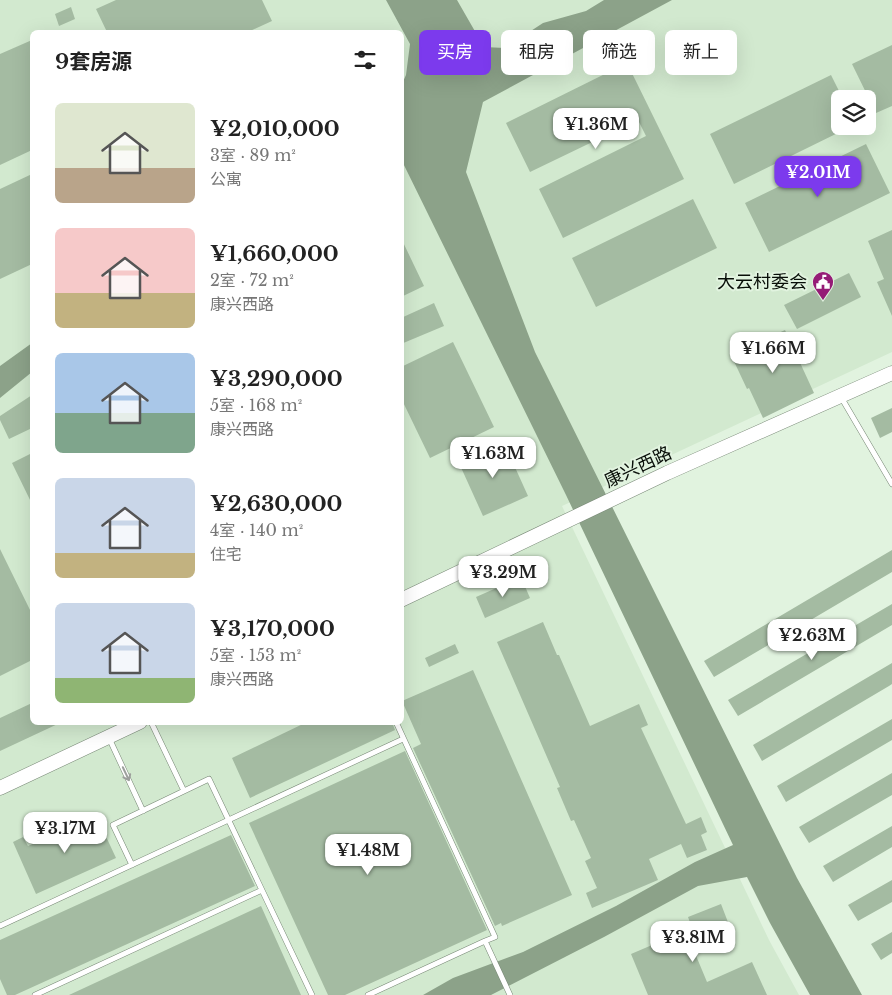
<!DOCTYPE html>
<html lang="zh">
<meta charset="utf-8">
<style>
body{margin:0;font-family:"Libre Baskerville","Noto Sans SC",serif;background:#f2f2f2;color:#222;height:100vh;display:flex;flex-direction:column;font-size:19px;white-space:nowrap}
*{box-sizing:border-box;margin:0}
p{font-size:16px;color:#767676}
.icon{flex:none;width:28px;height:28px;fill:none;stroke:currentColor;stroke-width:2;stroke-linecap:round;stroke-linejoin:round}
.map{position:relative;flex:1;overflow:hidden}
.panel{position:absolute;left:30px;top:30px;width:374px;height:695px;display:flex;flex-direction:column;background:#fff;border-radius:8px;box-shadow:0 5px 20px #0002}
.panel>*{flex:none}
.hud{position:absolute;left:419px;top:30px;width:398px;height:45px;display:flex;gap:10px}
.fabs{position:absolute;left:831px;top:90px;display:grid;gap:10px}
.fabs a{display:grid;place-items:center;width:45px;height:45px;border-radius:8px;background:#fff;box-shadow:0 5px 20px #0002;font-size:25px}
.price{position:absolute;translate:-50% -42px;padding:0 11px;border-radius:10px;background:#fff;color:#222;font-size:16px;line-height:32px;filter:drop-shadow(0 1px 2px #0008)}
.price::after{content:'';position:absolute;left:50%;top:30px;width:15px;height:11px;margin-left:-8px;background:inherit;clip-path:polygon(0 0,100% 0,50% 100%)}
.price.current{background:#7c3aed;color:#fff}
ul{padding:0;list-style:none}
li{display:flex;align-items:center;gap:15px;height:125px;padding:0 25px}
li span{display:grid;place-items:center;flex:none;width:140px;height:100px;border-radius:8px;color:#555}
li>.icon{margin-inline-start:auto}
span .icon{width:60px;height:60px;fill:#fffc;stroke-width:1}
li b{font-size:21px}
h2{display:flex;justify-content:space-between;align-items:center;height:60px;padding:0 25px;font-size:21px}
.tag{padding:0 18px;border-radius:8px;background:#fff;box-shadow:0 5px 20px #0002;font-size:18px;line-height:45px}
.tag.current{background:#7c3aed;color:#fff}
.map>svg:first-child{display:block}
.built{fill:#d2e9cf;fill-rule:evenodd}
.water{fill:#8ca289}
.building{fill:#a4bba2}
.lines{fill:none;stroke-linecap:round;stroke-linejoin:round}
.lane-casing{stroke:#778775;stroke-width:6}
.secondary-casing{stroke:#778775;stroke-width:15}
.lane{stroke:#fff;stroke-width:5}
.secondary{stroke:#fff;stroke-width:14}
.oneway{stroke:#9c9f9c}
.labels{text-anchor:middle;dominant-baseline:central;stroke-width:4;stroke-linejoin:round;paint-order:stroke}
.poi-label{font-size:18px;fill:#080e08;stroke:#e1f3df;text-anchor:end}
.street-label{font-size:18px;fill:#080e08;stroke:#e1f3df}
</style>
<div class="map">
<svg width="892" height="995" viewBox="0 0 892 995">
<rect width="100%" height="100%" fill="#e1f3df"/>
<path class="built" d="M0,0H892V352L562,506L769,940L799,995H0ZM32,32H401V722H32ZM840,99H868V126H840Z"/>
<path class="water" d="M386,0H457L484,47L505,48L543,23L586,11L604,0H672L483,102L466,172L535,352L797,878L862,995H810L770,923L747,877L698,886L604,937L491,995H423L453,978L523,952L616,906L695,862L733,845L566,495L401,159V86L406,75L410,44Z
M32,343V372L0,398V366Z"/>
<path class="building" d="M116,0H262L272,21L248,32H107L96,9Z
M71,7L75,19L59,26L55,14Z
M32,40V150L0,165V54Z
M892,45V106L876,113L852,64Z
M627,63L684,179L563,238L539,189L646,136L638,120L530,172L506,123Z
M831,75L840,93V126H852L734,184L710,134Z
M866,144L890,193L769,252L745,203Z
M32,174V264L0,279V189Z
M693,199L717,248L596,307L572,258Z
M892,230V316L877,282L884,279L868,241Z
M401,238L424,286L401,297Z
M849,273L861,297L797,329L784,305Z
M434,303L444,326L401,344V318Z
M785,330L814,393L763,418L749,388L747,389L731,355Z
M453,342L494,427L430,458L401,398V367Z
M32,395V428L9,439L0,420V416Z
M892,408V432L880,438L871,418Z
M504,443L528,496L483,516L459,463Z
M32,453V504L12,463Z
M0,549L32,614V660L0,676Z
M892,550V572L714,677L704,661Z
M521,577L530,598L485,618L476,597Z
M892,604V625L738,716L728,700Z
M543,622L557,655H559L590,726L639,704L648,725L641,728L686,824L701,817L707,832L701,835L707,850L687,858L681,844L649,859L658,880L592,908L586,893L597,888L585,861L591,858L574,820L571,821L557,788L560,787L497,642Z
M455,644L459,653L429,667L425,658Z
M892,663V684L889,686L762,761L753,745Z
M473,670L572,895L502,926L501,923L495,926L413,748L421,744L402,701Z
M32,703V722H62L0,751V718Z
M892,719V740L786,802L777,786Z
M307,722H392L395,730L250,798L232,758Z
M405,751L487,930L345,995H328L249,823Z
M892,773V795L809,843L799,827Z
M96,815L116,858L36,894L13,842L23,837L28,846Z
M892,826V847L833,882L823,866Z
M231,835L255,886L15,995H7L0,979V940Z
M892,880V902L858,921L848,905Z
M721,904L731,930L692,946L707,982L752,962L767,995H648L631,954L692,928L688,917Z
M261,906L301,995H69Z
M892,932V953L881,960L871,944Z"/>
<g class="lines">
<g class="lane-casing">
<path id="lane" d="M841,397L892,484
M151,722L184,791
M396,722L495,937L485,941
M109,738L143,811
M132,865L113,825L209,779L312,995
M0,926L403,739
M35,995L262,890
M368,995L485,941L510,995"/>
</g>
<g class="secondary-casing">
<path id="secondary" d="M401,600L667,473L892,373
M0,788L140,722"/>
</g>
<use href="#lane" class="lane"/>
<use href="#secondary" class="secondary"/>
</g>
<defs><path id="oneway-shaft" d="M-6 0H5M1.5-3L5.5 0L1.5 3" fill="none" stroke-width="1.6" stroke-linecap="round" stroke-linejoin="round" transform="scale(1.25)"/></defs>
<use class="oneway" href="#oneway-shaft" transform="translate(126 774) rotate(65)"/>
<defs>
<g id="civic-pin" transform="scale(1.125)"><path d="M0 17L-7.5 6A9.5 9.5 0 1 1 7.5 6Z" fill="#951b76" stroke="#e1f3df"/><path d="M-.6-6.5H3V-4.5H.6V-3L4-1V1h2V6H-6V1h2V-1L-.6-3ZM-1.2 2.5V6h2.4V2.5Z" fill="#fff"/></g>
</defs>
<g fill-rule="evenodd">
<use href="#civic-pin" x="823" y="282"/>
</g>
<g class="labels">
<g class="poi-label">
<text x="807" y="282">大云村委会</text>
</g>
<g class="street-label">
<text transform="translate(638 467) rotate(-25)">康兴西路</text>
</g>
</g>
</svg>
<div class="fabs">
<a><svg class="icon" aria-label="layers" viewBox="0 0 24 24"><path d="M12 4l9 5-9 5-9-5zM3 14l9 5 9-5"/></svg></a>
</div>
<b class="price" style="left:596px;top:150px">¥1.36M</b>
<b class="price current" style="left:818px;top:198px">¥2.01M</b>
<b class="price" style="left:773px;top:374px">¥1.66M</b>
<b class="price" style="left:493px;top:479px">¥1.63M</b>
<b class="price" style="left:503px;top:598px">¥3.29M</b>
<b class="price" style="left:812px;top:661px">¥2.63M</b>
<b class="price" style="left:65px;top:854px">¥3.17M</b>
<b class="price" style="left:368px;top:876px">¥1.48M</b>
<b class="price" style="left:693px;top:963px">¥3.81M</b>
<div class="hud">
<a class="tag current">买房</a>
<a class="tag">租房</a>
<a class="tag">筛选</a>
<a class="tag">新上</a>
</div>
<section class="panel">
<h2>9套房源<svg class="icon" aria-label="filters" viewBox="0 0 24 24"><path d="M4 7h16M4 17h16"/><circle cx="9" cy="7" r="2"/><circle cx="15" cy="17" r="2"/></svg></h2>
<ul>
<li><span style="background:linear-gradient(#dfe7d0 65%,#b9a48a 0)"><svg class="icon" aria-label="home" viewBox="0 0 24 24"><path d="M3 11l9-7 9 7M6 9v11h12V9"/></svg></span><div><b>¥2,010,000</b><p>3室 · 89 m²</p><p>公寓</p></div></li>
<li><span style="background:linear-gradient(#f6c9c9 65%,#c2b280 0)"><svg class="icon" aria-label="home" viewBox="0 0 24 24"><path d="M3 11l9-7 9 7M6 9v11h12V9"/></svg></span><div><b>¥1,660,000</b><p>2室 · 72 m²</p><p>康兴西路</p></div></li>
<li><span style="background:linear-gradient(#a9c7e8 60%,#7fa58c 0)"><svg class="icon" aria-label="home" viewBox="0 0 24 24"><path d="M3 11l9-7 9 7M6 9v11h12V9"/></svg></span><div><b>¥3,290,000</b><p>5室 · 168 m²</p><p>康兴西路</p></div></li>
<li><span style="background:linear-gradient(#c9d6e8 75%,#c2b280 0)"><svg class="icon" aria-label="home" viewBox="0 0 24 24"><path d="M3 11l9-7 9 7M6 9v11h12V9"/></svg></span><div><b>¥2,630,000</b><p>4室 · 140 m²</p><p>住宅</p></div></li>
<li><span style="background:linear-gradient(#c9d6e8 75%,#8fb573 0)"><svg class="icon" aria-label="home" viewBox="0 0 24 24"><path d="M3 11l9-7 9 7M6 9v11h12V9"/></svg></span><div><b>¥3,170,000</b><p>5室 · 153 m²</p><p>康兴西路</p></div></li>
</ul>
</section>
</div>
